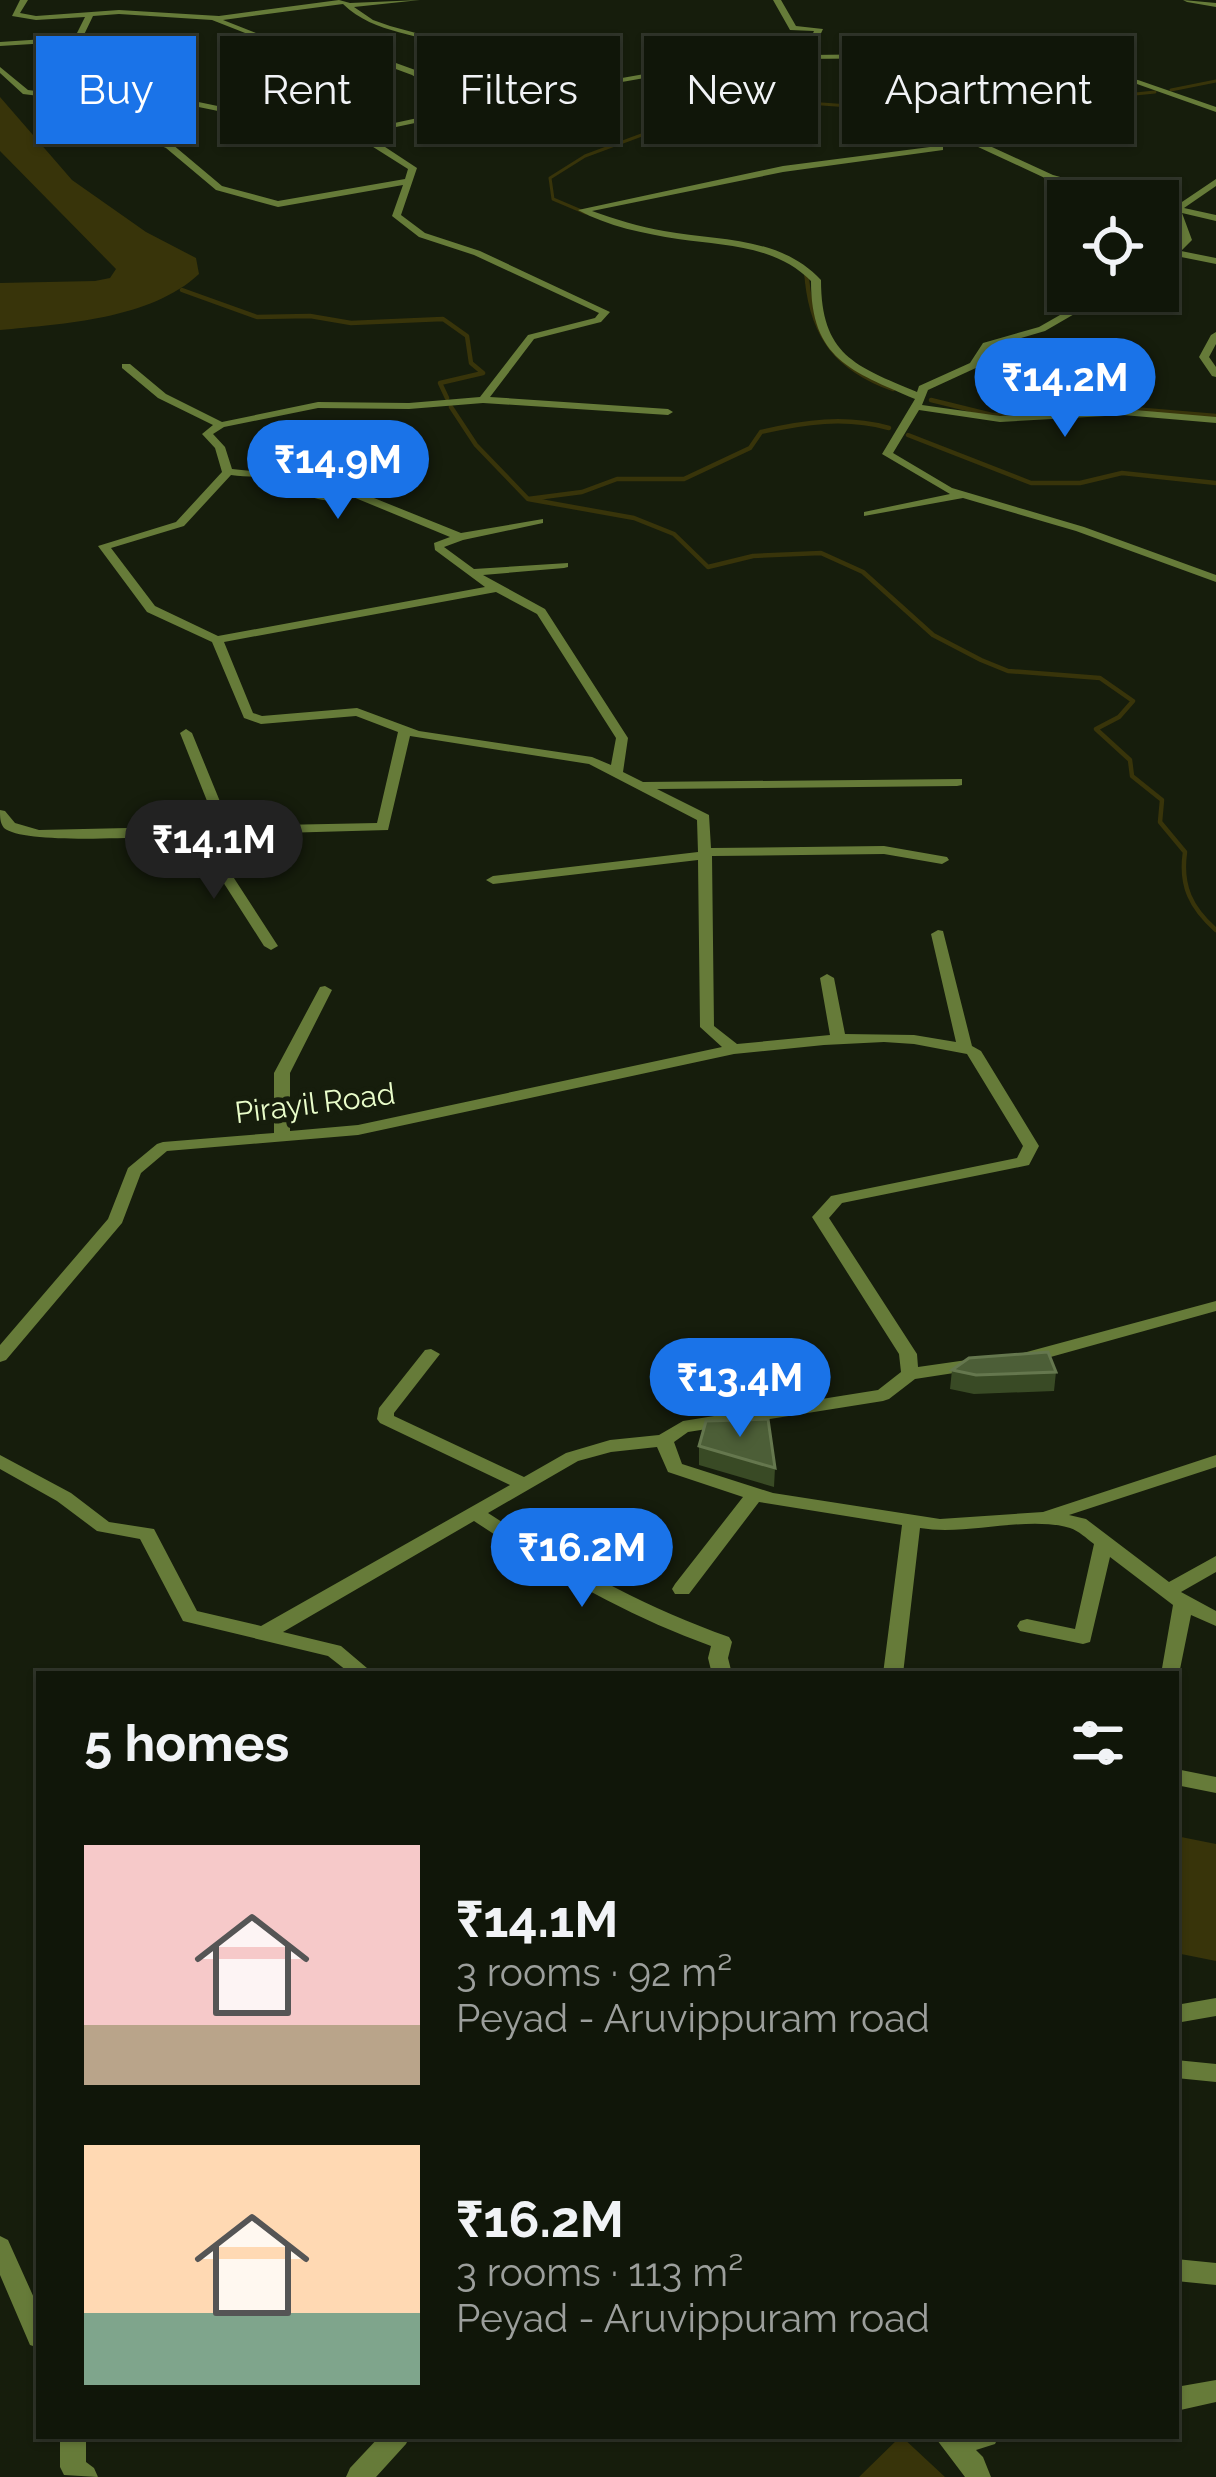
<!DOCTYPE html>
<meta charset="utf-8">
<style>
body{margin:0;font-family:Raleway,sans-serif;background:#191f12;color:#f1f3f6;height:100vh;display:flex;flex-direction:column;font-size:45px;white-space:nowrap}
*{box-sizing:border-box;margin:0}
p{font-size:39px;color:#9c9f9c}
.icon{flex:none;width:66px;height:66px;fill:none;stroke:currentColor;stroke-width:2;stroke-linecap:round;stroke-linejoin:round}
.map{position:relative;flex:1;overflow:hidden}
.details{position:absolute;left:36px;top:1671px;width:1143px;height:768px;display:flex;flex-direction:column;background:#101609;border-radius:0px;box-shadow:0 3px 9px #0004,0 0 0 3px #30352a}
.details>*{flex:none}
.hud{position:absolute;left:36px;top:36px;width:1146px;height:108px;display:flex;gap:24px}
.fabs{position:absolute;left:1047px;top:180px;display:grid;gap:24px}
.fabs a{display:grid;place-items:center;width:132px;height:132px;border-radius:0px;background:#101609;box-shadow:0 3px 9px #0004,0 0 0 3px #30352a;font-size:60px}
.price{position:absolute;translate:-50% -102px;padding:0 27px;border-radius:42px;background:#1a73e8;color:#fff;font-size:39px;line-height:78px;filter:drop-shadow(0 3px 6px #0008)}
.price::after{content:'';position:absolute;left:50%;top:72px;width:36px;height:27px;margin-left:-18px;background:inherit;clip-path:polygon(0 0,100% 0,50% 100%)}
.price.current{background:#222;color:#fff}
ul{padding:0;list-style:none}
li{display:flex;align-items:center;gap:36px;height:300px;padding:0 48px}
li span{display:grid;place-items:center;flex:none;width:336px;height:240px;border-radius:0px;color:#555}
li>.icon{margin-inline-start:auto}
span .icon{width:144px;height:144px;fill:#fffc;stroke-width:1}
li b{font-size:51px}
h2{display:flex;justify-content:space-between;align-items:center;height:144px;padding:0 48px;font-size:51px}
.pill{padding:0 42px;border-radius:0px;background:#101609;box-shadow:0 3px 9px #0004,0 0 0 3px #30352a;font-size:42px;line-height:108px}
.pill.current{background:#1a73e8;color:#fff}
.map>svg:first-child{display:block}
.water{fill:#38340a}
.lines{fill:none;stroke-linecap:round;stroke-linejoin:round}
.stream-far1{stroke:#38340a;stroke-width:3}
.stream{stroke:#38340a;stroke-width:4.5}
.minor{fill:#667b39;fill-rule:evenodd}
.wall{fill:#394a25}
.building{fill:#4c5e37;stroke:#65774e;stroke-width:3}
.labels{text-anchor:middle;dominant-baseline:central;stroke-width:10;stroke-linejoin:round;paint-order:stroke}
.street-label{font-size:30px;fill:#e9fdca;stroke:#161d0c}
</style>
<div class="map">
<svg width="1216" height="2477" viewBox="0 0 1216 2477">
<rect width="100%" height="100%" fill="#161d0c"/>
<path class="water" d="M0,97L72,180L146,232L196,258L199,274C151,319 63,324 0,330V283L95,281L110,278L116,269L0,151Z
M1176,1836L1216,1844V1961L1176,1953Z
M901,2436L945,2477H859Z"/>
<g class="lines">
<path class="stream-far1" d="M1171,90L1216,81
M586,213L553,199L550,178L585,156L682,120L756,105L794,102L947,113L1155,92
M805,272L807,283"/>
<path class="stream" d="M807,280C813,338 838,369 893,389
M182,290L257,317L310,316L351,323L443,319L467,336L471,363L483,373L440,383L447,398
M931,400L992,415H1021
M451,407L476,445L528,499L582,492L617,479H684L750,448L761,432C804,422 845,416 889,428
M1040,414L1132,409L1216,416
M908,435L1031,483H1080L1122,473L1216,483
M528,499L634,518L674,534L708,567L753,556L821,553L863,572L933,635L981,660L1008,671L1100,678L1133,701L1119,717L1096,729L1130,760L1132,776L1162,800L1160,822L1185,852C1180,886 1191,908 1216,930"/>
<path class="minor" d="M20,0H28L20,13L36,16L119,10L219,16L339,0L350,3L420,0L354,7L373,20L390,26L460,45L520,81L548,91L673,69L803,55L814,31L790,30L773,0H781L796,26L823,29L811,55L890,54L923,35L926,39L900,54H929L1138,80L1216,107V112L1137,84L929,58L795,59L673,73L548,95L358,135L376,141L417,168L401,215L425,233L480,251L610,312L601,322L534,339L490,397L668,409L673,412L668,415L483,403L409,409L318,408L224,427L213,434L225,447L232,469L279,474L321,495H337L383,482L350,456V452L424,444L425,446L420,449L363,456L396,483L364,494L461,533L543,519V523L463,540L444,547L474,569L568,563V567L564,568L483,575L545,609L628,738L623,772L643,782L962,779V785L957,786L657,789L709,815L711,848L884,846L947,857L949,860L942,864L884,854L712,856L714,1026L737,1044L830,1035L820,978L827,974L834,978L845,1034L914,1035L956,1042L931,934L938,930L943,931L972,1046L981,1051L1039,1146L1029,1165L842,1203L829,1218L917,1354L918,1367L974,1359L983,1365L980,1369L915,1379L889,1399L883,1401L688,1432L674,1442L682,1464L773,1493L940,1519L1043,1512L1216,1455V1467L1069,1515L1086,1519L1169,1582L1216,1556V1572L1181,1592L1216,1611V1626L1191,1615L1178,1679L1176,1674H1161L1173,1605L1110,1557L1090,1642L1083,1644L1020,1631L1017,1626L1020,1621L1027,1619L1075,1629L1094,1544C1086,1538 1079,1531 1070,1528C1026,1515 968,1536 920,1528L903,1674H883L902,1525L759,1502L689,1594H675L672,1589L675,1584L743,1497L668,1472L657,1447L611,1452L578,1461L488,1513C565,1563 643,1607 729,1637L732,1642L728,1658L732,1674H712L708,1658L711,1646C626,1615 549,1571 474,1521L283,1632L341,1646L374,1674H351L328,1656L183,1621L140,1539L97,1531L57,1501L0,1469V1455L71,1493L109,1522L154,1529L197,1611L261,1626L510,1485L380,1423L377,1419L379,1408L425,1350L431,1349L440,1354L394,1413V1416L524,1477L566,1453L610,1440L659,1435L683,1421L878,1390L901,1372L899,1354L812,1217L831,1196L1017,1158L1023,1146L967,1054L914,1044L884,1042L824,1045L734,1054L358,1135L167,1151L141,1173L122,1223L6,1360L0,1362V1345L108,1219L128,1168L157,1144L163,1142L274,1133V1073L320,987L325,986L332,990L290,1073V1131L358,1125L722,1047L700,1027L698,860L493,884L486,880L493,876L698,852L697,820L589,764L410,736L388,830L206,835L278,946L271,950L264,946L193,835C160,836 25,846 4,828C0,823 0,817 0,810L5,811L15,823L39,830L217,826L180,733L186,729L192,733L230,826L377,823L398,732L356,716L261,724L244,718L212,642L147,612L98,546L176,522L222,472L215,448L202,434L213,425L158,398L122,368V364H130L166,394L222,422L318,402L409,403L480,397L528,335L595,318L599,313L474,255L419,237L392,216L403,185L278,207L216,190L166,148L47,97L23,94L0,73V67L28,90L52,93L172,144L222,186L278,201L405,179L408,169L370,145L346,137L179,103L140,86V82L184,99L348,133L506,99L486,92L441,93L412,75L320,41L273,44L212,20L119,14L93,16L81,41L0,46V42L75,37L85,17L36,20L12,16ZM343,4C375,35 421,33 460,50C487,63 507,84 536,93L516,97L487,88L446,89L418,71L324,37L274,40L223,20ZM231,475C243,477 258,476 270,479C307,487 308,509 353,497L450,537L434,543L435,550L485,587L218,636L155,606L111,548L184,526ZM496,592L537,614L616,738L611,765L592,757L419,731L357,708L262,716L253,713L224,642Z
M1183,0L1216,3V7L1187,2Z
M924,130L968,136L1053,175L1147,201H1133L1047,179L963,140L929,135L925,139L943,146V150L783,172L592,211C615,219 639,227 664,231C719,241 780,236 821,280C821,355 855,366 917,392L919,386L970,363L983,343L1039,327L1102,291H1114L1045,331L990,347L978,367L928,390L922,405L1000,416L1123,409L1216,417V423L1123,415L1000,422L919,410L893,453L952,488L1084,527L1216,575V582L1076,531L963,498L864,516V512L950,494L882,454L915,399C851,371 811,359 811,281C775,245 726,246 678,239C645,234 607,226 578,210L783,166L930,147L916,140Z
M1216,179V186L1184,208L1216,215V221L1182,213L1192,240L1181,251L1216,258V264L1176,256L1158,271V263L1182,240L1172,211L1158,208V202L1176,206Z
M1216,332V344L1209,357L1216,367V377L1212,376L1199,357L1211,335Z
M1216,1301V1311L1029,1363L1020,1357L1023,1353Z
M1176,1769L1216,1777V1793L1176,1785Z
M1216,1998V2016L1176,2023V2005Z
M1176,2060L1216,2064V2082L1176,2078Z
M0,2236L8,2240L39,2309V2348L30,2345L0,2275Z
M1176,2259L1216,2263V2285L1176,2281Z
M1216,2380V2402L1176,2411V2387Z
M60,2436H86V2462L94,2468L98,2477L64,2475L60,2467Z
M380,2436H410L406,2444L376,2477H346L350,2468Z
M934,2436H999L995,2444L976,2450L983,2457L991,2477H965Z"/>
</g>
<path class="wall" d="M952,1370L1056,1372L1054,1391L974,1394L950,1389Z
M699,1446L775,1468L774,1487L699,1465Z"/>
<path class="building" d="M1048,1352L1056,1372L976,1375L952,1370L969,1358Z
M768,1419L775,1468L699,1446L706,1421Z"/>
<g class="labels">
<g class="street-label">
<text transform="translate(315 1103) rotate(-7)">Pirayil Road</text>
</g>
</g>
</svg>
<div class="fabs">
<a><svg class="icon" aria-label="locate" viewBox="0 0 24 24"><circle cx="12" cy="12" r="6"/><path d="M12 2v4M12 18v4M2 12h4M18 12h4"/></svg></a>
</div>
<b class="price" style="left:1065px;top:440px">₹14.2M</b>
<b class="price" style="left:338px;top:522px">₹14.9M</b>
<b class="price current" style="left:214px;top:902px">₹14.1M</b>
<b class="price" style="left:740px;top:1440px">₹13.4M</b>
<b class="price" style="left:582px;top:1610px">₹16.2M</b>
<div class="hud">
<a class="pill current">Buy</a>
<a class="pill">Rent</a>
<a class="pill">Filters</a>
<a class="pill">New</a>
<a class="pill">Apartment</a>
</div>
<section class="details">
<h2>5 homes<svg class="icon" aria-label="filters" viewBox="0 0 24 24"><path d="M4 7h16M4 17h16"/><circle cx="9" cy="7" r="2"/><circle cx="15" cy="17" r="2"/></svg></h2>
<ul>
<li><span style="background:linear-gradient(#f6c9c9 75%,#b9a48a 0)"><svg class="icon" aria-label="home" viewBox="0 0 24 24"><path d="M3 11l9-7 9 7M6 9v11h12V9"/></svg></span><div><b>₹14.1M</b><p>3 rooms · 92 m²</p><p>Peyad - Aruvippuram road</p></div></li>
<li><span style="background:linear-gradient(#ffd9b3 70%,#7fa58c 0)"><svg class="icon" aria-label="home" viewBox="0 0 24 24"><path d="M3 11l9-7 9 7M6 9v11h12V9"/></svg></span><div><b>₹16.2M</b><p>3 rooms · 113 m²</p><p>Peyad - Aruvippuram road</p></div></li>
</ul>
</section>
</div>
